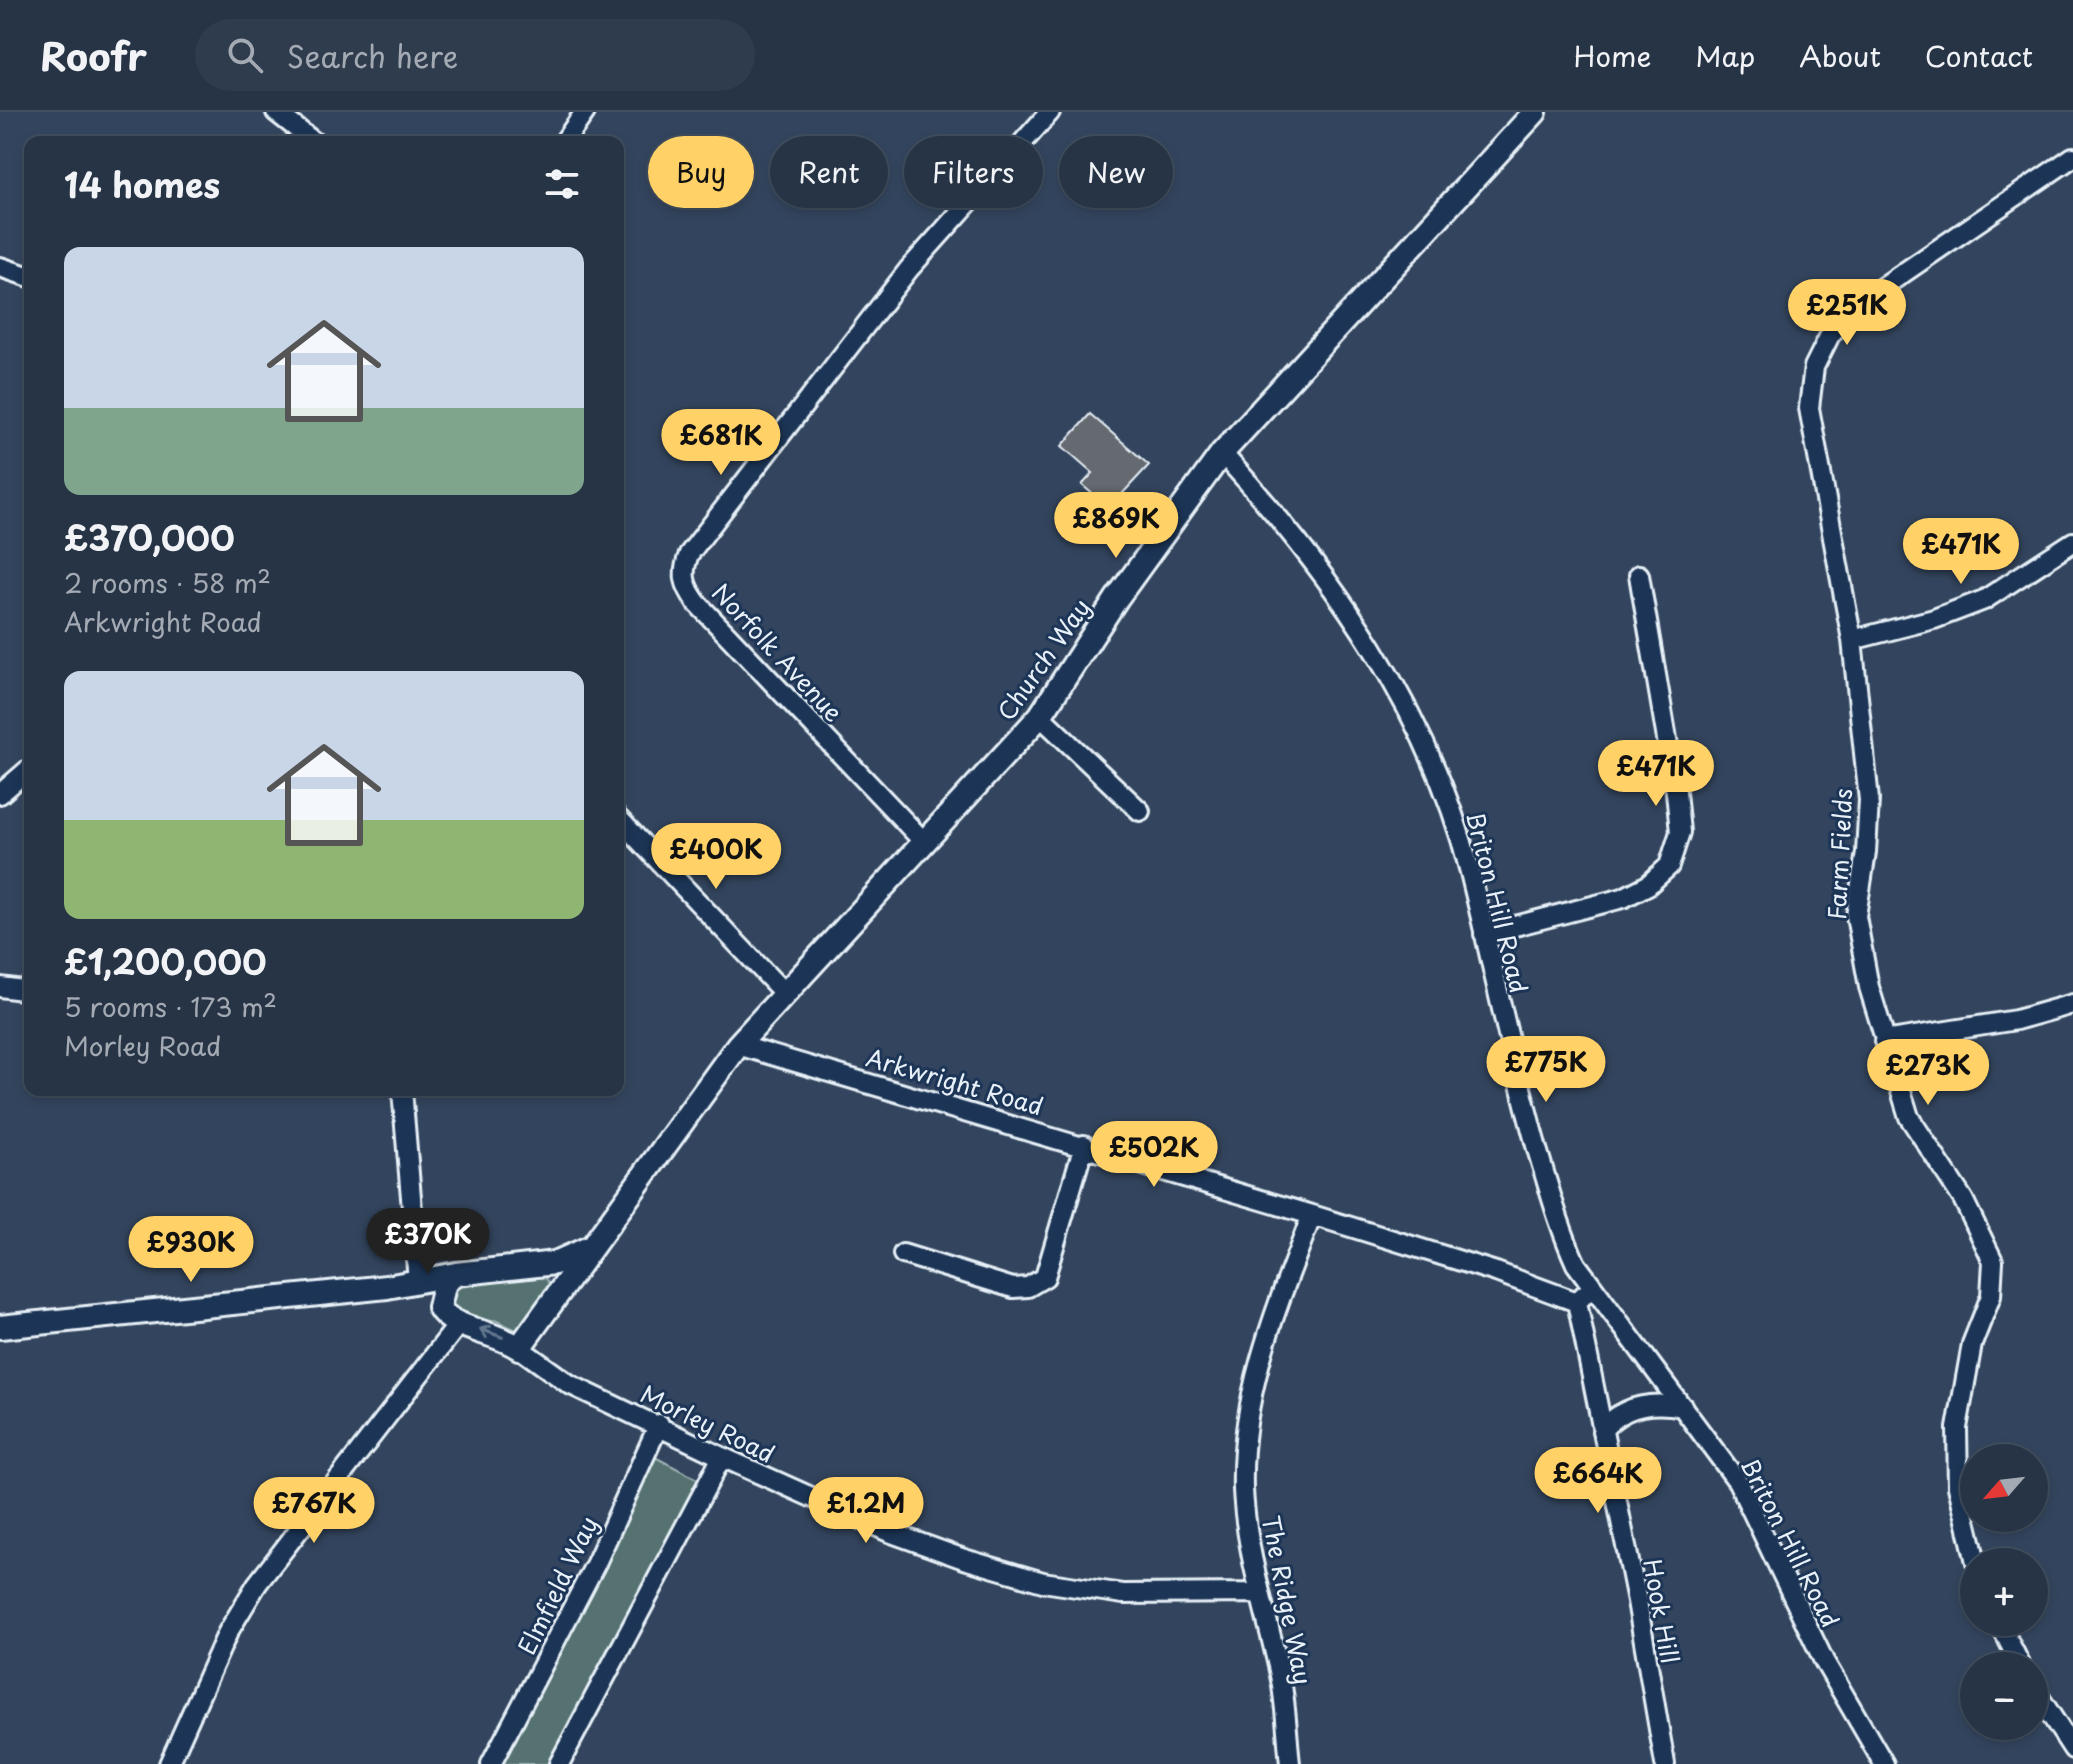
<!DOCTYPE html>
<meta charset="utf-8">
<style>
body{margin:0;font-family:"Playpen Sans",sans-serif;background:#2e3c4d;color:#f1f3f6;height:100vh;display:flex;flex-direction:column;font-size:30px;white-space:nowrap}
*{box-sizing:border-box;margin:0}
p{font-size:26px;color:#a4aab3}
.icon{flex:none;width:44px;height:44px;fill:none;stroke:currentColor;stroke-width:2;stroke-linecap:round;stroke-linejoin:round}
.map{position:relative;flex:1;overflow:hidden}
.details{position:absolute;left:24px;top:24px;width:600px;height:960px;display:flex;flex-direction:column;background:#263446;border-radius:16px;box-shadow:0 4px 12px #0003,0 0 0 2px #424f5f}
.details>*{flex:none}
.top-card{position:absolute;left:648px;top:24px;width:760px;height:72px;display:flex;gap:16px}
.needle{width:52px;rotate:242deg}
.tools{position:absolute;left:1960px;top:1332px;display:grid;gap:16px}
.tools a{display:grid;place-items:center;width:88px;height:88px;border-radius:50%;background:#263446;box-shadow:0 4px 12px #0003,0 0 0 2px #424f5f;font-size:40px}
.price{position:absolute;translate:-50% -68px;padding:0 18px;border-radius:28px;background:#ffd166;color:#111;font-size:26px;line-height:52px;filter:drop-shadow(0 2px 4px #0008)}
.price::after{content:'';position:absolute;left:50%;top:48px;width:24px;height:18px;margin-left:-12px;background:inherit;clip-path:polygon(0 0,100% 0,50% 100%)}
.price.on{background:#222;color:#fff}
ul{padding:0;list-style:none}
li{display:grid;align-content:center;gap:16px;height:424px;padding:0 40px}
li span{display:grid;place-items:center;height:248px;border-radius:16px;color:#555}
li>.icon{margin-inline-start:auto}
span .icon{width:144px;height:144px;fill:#fffc;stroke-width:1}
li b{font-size:34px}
h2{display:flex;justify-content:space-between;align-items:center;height:96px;padding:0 40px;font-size:34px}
.chip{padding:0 28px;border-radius:36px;background:#263446;box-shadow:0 4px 12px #0003,0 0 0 2px #424f5f;font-size:28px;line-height:72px}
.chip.on{background:#ffd166;color:#111}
header{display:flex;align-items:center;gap:48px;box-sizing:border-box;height:112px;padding:0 40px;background:#263446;border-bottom:2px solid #424f5f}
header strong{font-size:38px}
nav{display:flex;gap:44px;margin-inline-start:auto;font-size:28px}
.search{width:560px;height:72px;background:#2e3c4d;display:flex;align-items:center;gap:20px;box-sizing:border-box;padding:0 28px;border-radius:44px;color:#a4aab3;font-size:30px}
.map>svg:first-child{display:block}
.green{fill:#55726f;stroke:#9eb2b4;stroke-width:2}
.building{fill:#656a70;stroke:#e8f1f8;stroke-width:2}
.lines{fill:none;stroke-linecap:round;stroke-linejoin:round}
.minor-casing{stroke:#e8f1f8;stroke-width:24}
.tertiary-casing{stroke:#e8f1f8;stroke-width:28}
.minor{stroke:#1d3557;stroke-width:18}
.tertiary{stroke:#1d3557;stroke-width:22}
.oneway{stroke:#64778f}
.labels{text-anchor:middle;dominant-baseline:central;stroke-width:6;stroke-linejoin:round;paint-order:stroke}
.street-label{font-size:24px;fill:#e8f1f8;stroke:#1d3557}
</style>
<header>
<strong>Roofr</strong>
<div class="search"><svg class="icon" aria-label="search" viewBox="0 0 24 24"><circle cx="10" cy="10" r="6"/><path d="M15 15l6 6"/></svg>Search here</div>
<nav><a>Home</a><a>Map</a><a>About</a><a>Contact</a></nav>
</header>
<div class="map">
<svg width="2073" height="1652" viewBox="0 0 2073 1652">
<rect width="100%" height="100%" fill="#33455e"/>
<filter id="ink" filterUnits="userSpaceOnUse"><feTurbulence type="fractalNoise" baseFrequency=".0125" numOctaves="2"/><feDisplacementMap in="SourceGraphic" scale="16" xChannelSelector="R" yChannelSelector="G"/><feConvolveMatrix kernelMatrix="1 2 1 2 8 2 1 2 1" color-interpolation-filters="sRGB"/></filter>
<g filter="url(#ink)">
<path class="green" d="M540,1160L548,1169L549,1177L519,1219L495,1208L479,1211L457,1205L445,1182L454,1171Z
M653,1344L699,1368L550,1652H498Z"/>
<path class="building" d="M1090,302L1149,353L1109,396L1082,373L1093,361L1062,334Z"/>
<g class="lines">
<g class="minor-casing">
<path id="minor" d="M276,0L314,30
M564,30L585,0
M0,155L30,165
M1222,341C1331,461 1430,599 1470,760C1493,853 1511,945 1537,1037C1549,1076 1559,1115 1576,1152L1738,1370L1824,1549L1884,1652
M1852,528L1934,507L1984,488L2073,430
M1040,604L1140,699
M0,682L30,656
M618,706L784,881
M923,729L697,491C684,473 681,463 689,442L909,157L1050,0
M1484,822L1623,786L1648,773L1669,754L1680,720L1676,680L1639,463
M0,875L30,879
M1884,929L2016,908L2073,892
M738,933L1312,1103L1496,1160L1577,1190
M402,978L418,1169
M903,1142L1013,1176L1028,1175L1045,1165L1084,1033
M1585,1182L1577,1190L1637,1489L1665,1652
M519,1236L569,1272L722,1345L889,1420L964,1447L1043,1470L1123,1482L1258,1481
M1602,1319C1622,1293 1652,1289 1683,1295
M1976,1450L1958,1375L1957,1316L1972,1232L1991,1184L1993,1149L1963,1087L1909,1005L1869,875L1856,804L1866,740L1869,688L1852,528L1809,296L1814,255L1830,223L1852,196L2073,45
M1999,1510L2021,1554
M2034,1577L2073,1637
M169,1652L228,1520L257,1472L457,1214
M491,1652L596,1451L659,1312
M559,1652L722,1345
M1290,1652C1287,1624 1286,1595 1281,1568C1268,1504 1246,1443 1243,1377C1240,1280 1278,1192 1312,1103"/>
</g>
<g class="tertiary-casing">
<path id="tertiary" d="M591,1135L555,1151L456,1162L445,1170L439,1195C451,1218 493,1218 519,1236L738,933L1040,604L1117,486L1222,341L1535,0
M0,1215L387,1175L456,1162"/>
</g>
<use href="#minor" class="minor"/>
<use href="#tertiary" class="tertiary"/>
</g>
<defs><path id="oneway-shaft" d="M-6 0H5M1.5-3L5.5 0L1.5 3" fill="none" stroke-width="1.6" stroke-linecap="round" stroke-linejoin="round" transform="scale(2)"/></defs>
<use class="oneway" href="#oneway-shaft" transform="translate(491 1221) rotate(-159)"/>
</g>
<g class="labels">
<g class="street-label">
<text transform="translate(778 540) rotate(47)">Norfolk Avenue</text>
<text transform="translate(1043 547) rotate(-55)">Church Way</text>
<text transform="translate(1839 742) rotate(-87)">Farm Fields</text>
<text transform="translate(1498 790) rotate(76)">Briton Hill Road</text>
<text transform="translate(955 969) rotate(16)">Arkwright Road</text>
<text transform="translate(708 1311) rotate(26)">Morley Road</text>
<text transform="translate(1791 1430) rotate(63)">Briton Hill Road</text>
<text transform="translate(557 1473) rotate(-64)">Elmfield Way</text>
<text transform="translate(1288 1488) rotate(79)">The Ridge Way</text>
<text transform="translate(1662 1499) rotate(80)">Hook Hill</text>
</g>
</g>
</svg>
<div class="tools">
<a><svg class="needle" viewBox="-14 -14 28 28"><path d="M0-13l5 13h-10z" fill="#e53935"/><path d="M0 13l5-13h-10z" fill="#a4aab3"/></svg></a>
<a>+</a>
<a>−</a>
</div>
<b class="price" style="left:1847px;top:235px">£251K</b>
<b class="price" style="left:721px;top:365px">£681K</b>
<b class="price" style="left:1116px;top:448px">£869K</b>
<b class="price" style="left:1961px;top:474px">£471K</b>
<b class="price" style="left:1656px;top:696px">£471K</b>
<b class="price" style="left:716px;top:779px">£400K</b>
<b class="price" style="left:1546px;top:992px">£775K</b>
<b class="price" style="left:1928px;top:995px">£273K</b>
<b class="price" style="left:1154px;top:1077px">£502K</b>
<b class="price on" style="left:428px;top:1164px">£370K</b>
<b class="price" style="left:191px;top:1172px">£930K</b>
<b class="price" style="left:1598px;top:1403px">£664K</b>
<b class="price" style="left:314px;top:1433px">£767K</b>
<b class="price" style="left:866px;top:1433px">£1.2M</b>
<div class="top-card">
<a class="chip on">Buy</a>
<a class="chip">Rent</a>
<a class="chip">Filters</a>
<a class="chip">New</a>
</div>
<section class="details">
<h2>14 homes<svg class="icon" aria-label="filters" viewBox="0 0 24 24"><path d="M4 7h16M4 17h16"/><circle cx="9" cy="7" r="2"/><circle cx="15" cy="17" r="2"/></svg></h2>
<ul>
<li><span style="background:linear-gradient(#c9d6e8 65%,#7fa58c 0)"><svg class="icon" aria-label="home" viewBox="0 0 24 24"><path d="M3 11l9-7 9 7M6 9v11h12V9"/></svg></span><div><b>£370,000</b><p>2 rooms · 58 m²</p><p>Arkwright Road</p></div></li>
<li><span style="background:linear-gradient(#c9d6e8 60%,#8fb573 0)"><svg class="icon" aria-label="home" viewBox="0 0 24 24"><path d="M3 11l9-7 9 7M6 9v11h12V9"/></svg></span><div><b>£1,200,000</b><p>5 rooms · 173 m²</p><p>Morley Road</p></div></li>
</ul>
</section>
</div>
